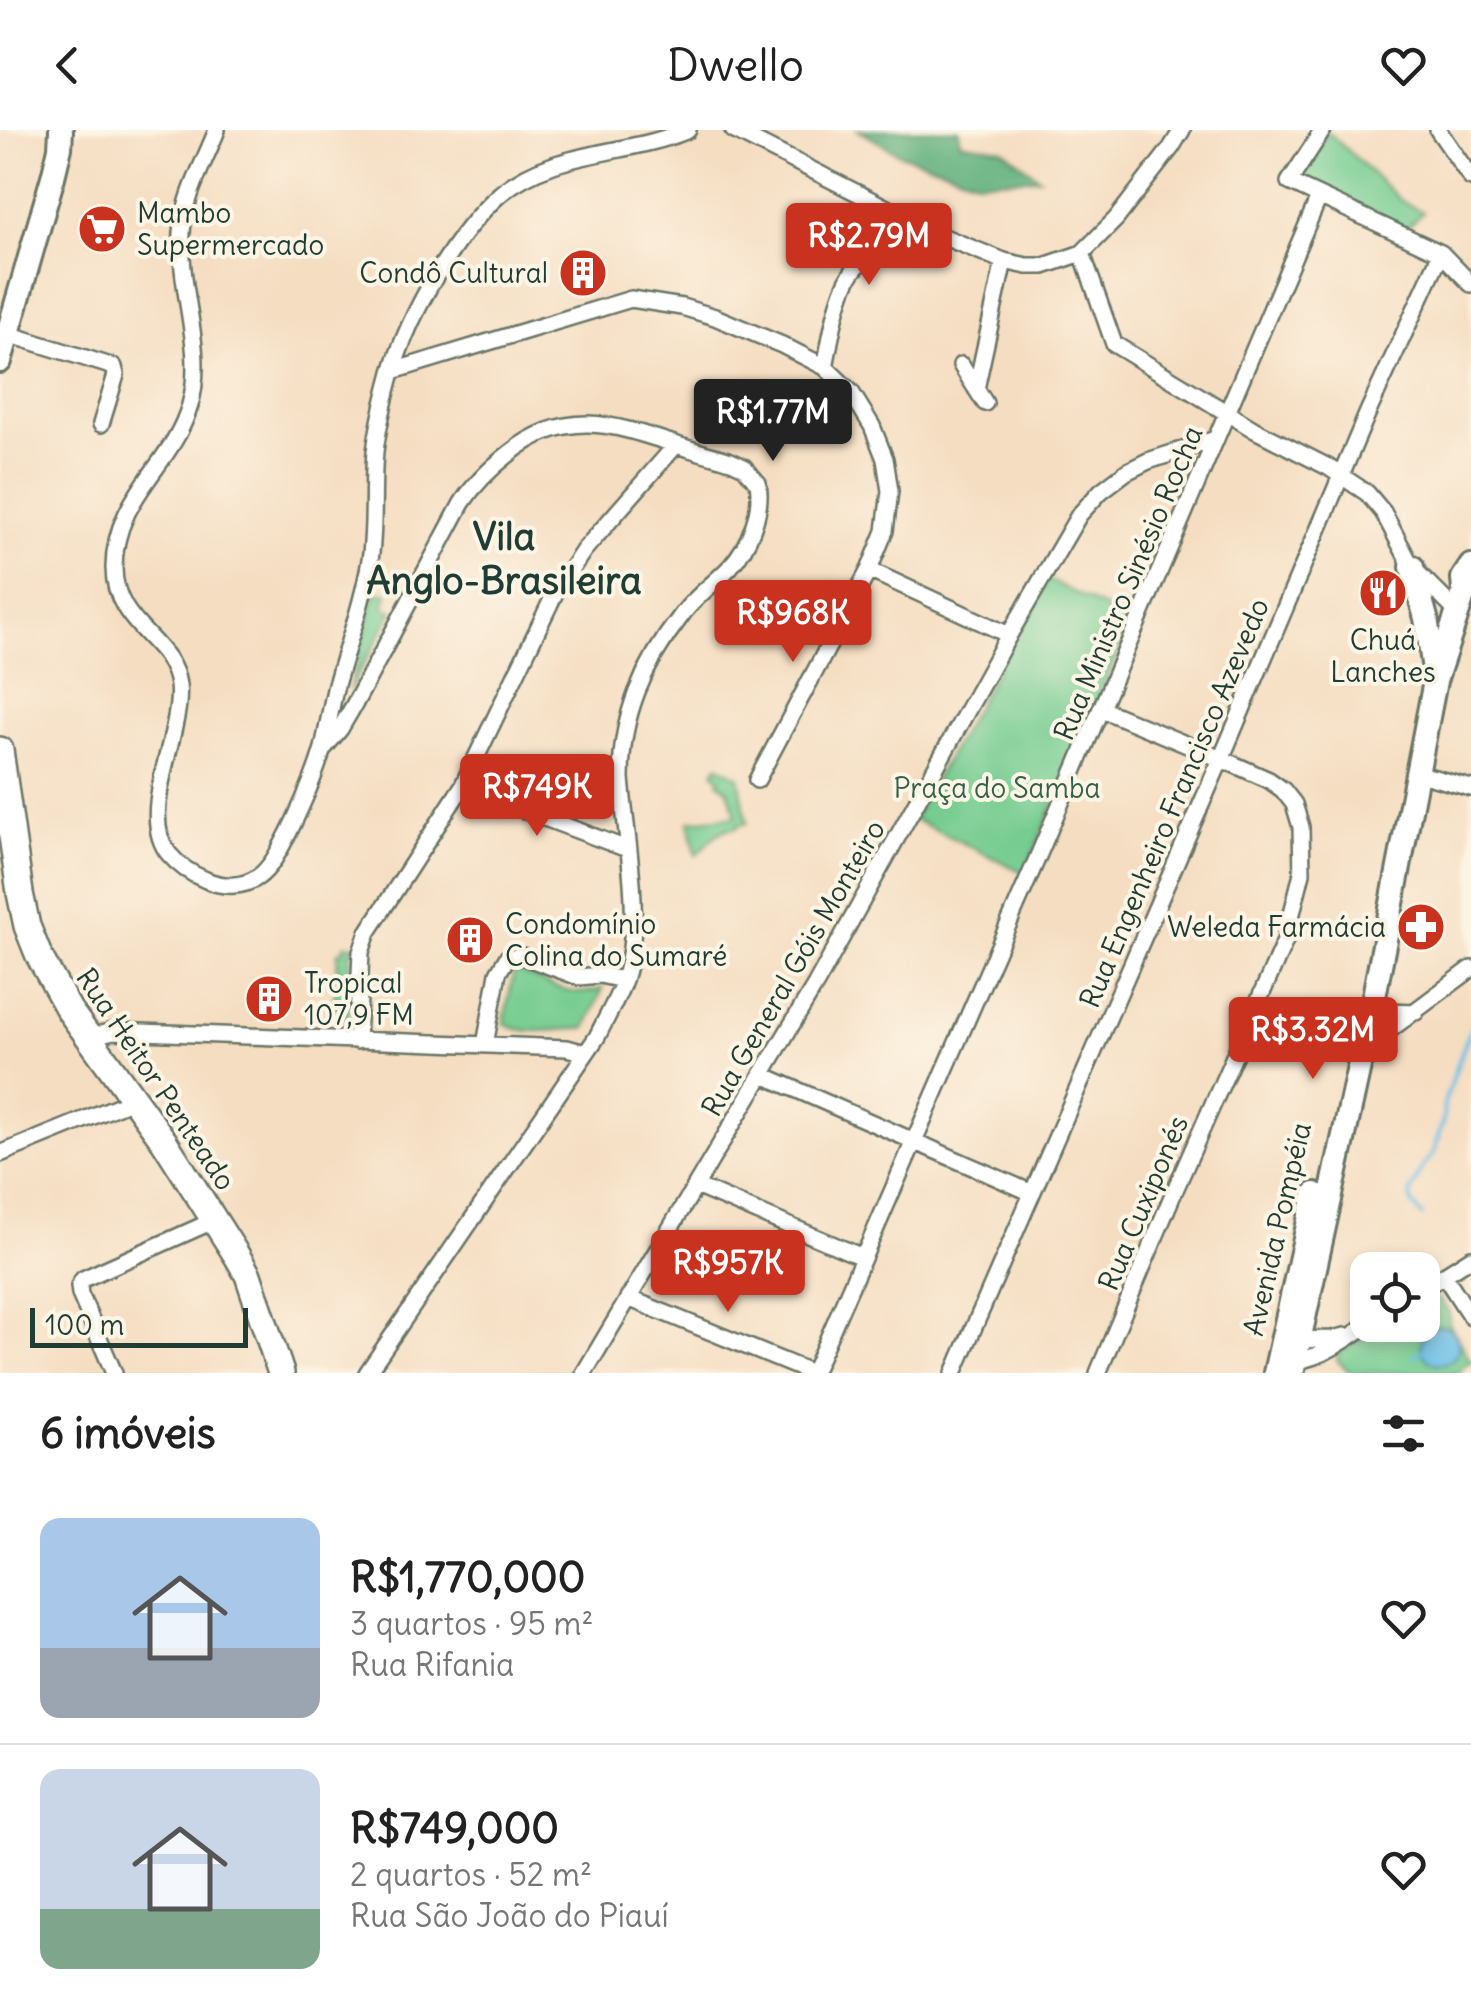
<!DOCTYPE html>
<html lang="pt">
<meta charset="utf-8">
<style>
body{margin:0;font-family:Delius,sans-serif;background:#f2f2f2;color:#222;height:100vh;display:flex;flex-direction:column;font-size:38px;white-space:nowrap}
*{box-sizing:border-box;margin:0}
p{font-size:32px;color:#767676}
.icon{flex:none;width:55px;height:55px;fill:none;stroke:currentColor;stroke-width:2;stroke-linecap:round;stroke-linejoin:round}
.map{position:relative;height:1243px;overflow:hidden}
.panel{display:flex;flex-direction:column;background:#fff;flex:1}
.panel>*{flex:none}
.buttons{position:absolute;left:1350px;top:1122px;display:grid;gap:20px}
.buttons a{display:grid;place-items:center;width:90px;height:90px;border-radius:20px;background:#fff;box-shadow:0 5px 15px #0003;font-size:50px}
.scale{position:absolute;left:30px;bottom:25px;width:218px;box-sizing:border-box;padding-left:10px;border:5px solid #1f3d34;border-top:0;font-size:28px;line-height:35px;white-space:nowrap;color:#1f3d34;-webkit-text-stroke:8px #fcf5e5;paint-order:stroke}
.price{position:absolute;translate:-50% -85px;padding:0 22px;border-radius:10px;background:#c8321e;color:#fff;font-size:32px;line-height:65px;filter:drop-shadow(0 2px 5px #0008)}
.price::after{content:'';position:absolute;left:50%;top:60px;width:30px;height:22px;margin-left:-15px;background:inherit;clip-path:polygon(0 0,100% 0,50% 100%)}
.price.current{background:#222;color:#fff}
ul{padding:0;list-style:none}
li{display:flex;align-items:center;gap:30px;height:250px;padding:0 40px}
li+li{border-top:2px solid #e0e0e0}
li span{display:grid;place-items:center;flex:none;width:280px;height:200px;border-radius:20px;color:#555}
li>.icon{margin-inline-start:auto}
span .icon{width:120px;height:120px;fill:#fffc;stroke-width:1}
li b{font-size:42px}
h2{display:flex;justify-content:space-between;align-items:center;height:120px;padding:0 40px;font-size:42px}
header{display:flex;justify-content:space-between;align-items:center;height:130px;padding:0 40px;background:#fff;font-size:45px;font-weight:600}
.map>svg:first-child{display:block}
.green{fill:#76cc91;stroke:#4a8462;stroke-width:2.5}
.forest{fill:#60b07b;stroke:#407658;stroke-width:2.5}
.water{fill:#69bee6;stroke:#447e8d;stroke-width:2.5}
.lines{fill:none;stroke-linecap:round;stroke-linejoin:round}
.stream{stroke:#69bee6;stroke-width:4}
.street-casing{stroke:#6a7565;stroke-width:20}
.secondary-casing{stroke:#6a7565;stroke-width:28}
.primary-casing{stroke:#6a7565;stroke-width:30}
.street{stroke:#fff;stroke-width:15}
.secondary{stroke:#fff;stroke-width:22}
.primary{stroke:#fff;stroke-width:25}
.labels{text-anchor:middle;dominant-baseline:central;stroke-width:8;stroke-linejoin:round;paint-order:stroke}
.poi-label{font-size:28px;fill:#1f3d34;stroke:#fcf5e5;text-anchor:start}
.street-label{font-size:28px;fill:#1f3d34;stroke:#fcf5e5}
.park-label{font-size:28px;fill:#35614b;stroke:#fcf5e5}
.district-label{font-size:38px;font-weight:bold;fill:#1f3d34;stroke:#fcf5e5}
</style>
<header><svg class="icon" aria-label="back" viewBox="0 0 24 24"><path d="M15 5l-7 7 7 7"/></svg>Dwello<svg class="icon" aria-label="heart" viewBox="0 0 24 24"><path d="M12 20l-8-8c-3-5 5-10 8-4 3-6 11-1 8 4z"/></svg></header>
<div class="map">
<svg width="1471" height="1243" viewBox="0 0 1471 1243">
<rect width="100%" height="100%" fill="#fcf5e5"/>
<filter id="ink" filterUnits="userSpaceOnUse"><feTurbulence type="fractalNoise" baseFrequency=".01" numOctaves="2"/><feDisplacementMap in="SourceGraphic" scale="20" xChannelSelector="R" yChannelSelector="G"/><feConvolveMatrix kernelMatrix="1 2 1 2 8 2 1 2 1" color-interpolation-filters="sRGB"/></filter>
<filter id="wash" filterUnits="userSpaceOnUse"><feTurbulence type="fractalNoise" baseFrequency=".0048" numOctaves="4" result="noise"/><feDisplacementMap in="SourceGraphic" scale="40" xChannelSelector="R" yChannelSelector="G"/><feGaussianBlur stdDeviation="2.25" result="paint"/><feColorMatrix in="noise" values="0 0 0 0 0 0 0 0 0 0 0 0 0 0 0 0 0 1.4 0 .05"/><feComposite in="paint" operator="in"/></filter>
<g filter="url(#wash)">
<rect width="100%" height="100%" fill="#f5ddc1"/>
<path class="green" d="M1328,2L1400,70L1423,82L1401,103L1293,51Z
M1047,449L1102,477L1132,489L1025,743L913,689Z
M375,462L388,464L384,478L393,481L349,561Z
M718,635L739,647L747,693L738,695L737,698C720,696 707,714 696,725L689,691L736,686L728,660L718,652L720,648L714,643Z
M344,815H354L351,823L348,889L333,888L338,822H343Z
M516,842H519C547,853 573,871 603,858L586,898C565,899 521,906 505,894V887L513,845Z
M1428,1169H1439L1449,1182V1193L1471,1232L1461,1237V1243H1351L1337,1230L1338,1223L1385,1195H1422L1423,1173Z"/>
<path class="forest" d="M858,0H959L960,12L1003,19L1040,48L979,51L900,24Z"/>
<path class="water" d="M1421 1215a19 19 0 1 1 38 0a19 19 0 1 1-38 0Z"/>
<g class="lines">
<path class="stream" d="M1422,1086L1412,1074L1410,1064L1422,1038L1433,1024L1443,991L1444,973L1471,897
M1414,1226L1422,1221"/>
</g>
</g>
<g filter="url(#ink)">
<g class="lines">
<g class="street-casing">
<path id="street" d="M217,0C204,33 184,67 182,103C178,160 206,219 190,275C172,337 114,366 114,438C114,496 172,509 178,555C184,601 136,684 169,724C179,736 191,744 206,750C222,757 242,758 258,747C272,737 281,717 289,702C302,675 315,647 323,618C328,597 331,576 336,555C348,512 365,467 371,423C375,389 372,356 375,322C378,295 385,268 392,242C410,183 454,105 500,64C553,19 627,26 688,0
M733,0L944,107L1004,131L1027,136H1044L1082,123L1116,89L1171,18L1182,0
M1323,0L1289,52L1441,123L1471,154
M1438,0L1471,48
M1082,123L1114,214L1255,300L1328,337L1367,363L1383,382L1412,437L1457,482
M8,204L114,237L116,245L101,294
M961,235L985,273
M825,237C831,210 838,150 861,133C881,119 920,113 944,107
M393,241L631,169L682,177L715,187L782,215L825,237L851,262L872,296L885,329L890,361L885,401L869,440L757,650
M976,259L1004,131
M869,440L1009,505
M325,617L340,599L354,575L462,373C475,353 492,337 510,323C565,279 610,293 671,313C691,320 711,325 731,331L744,337L758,353C763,381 749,416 730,437C714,454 694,467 681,486C643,535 621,586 621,648C626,711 644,789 624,850C617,870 606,888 597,907L367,1243
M1416,643L1471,658
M462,657L627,719
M1356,880L1416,882
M87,907L114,901L567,918L585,923
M1350,909L1365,911L1387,902L1471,839
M357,911L361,822L368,802L462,657L555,463L584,420L676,315
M485,915L498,843L507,828L522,826L579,847L600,845L623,850
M763,945L1032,1063
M0,1024L135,969
M696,1056L862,1127
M1444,1145L1471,1187
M1422,1159L1471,1128
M628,1168L812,1243
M1294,1210L1332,1209L1345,1206
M1287,1232C1320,1230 1341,1212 1368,1195
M114,1243L80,1164L79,1156L83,1149L215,1090
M584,1243L816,854L1009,505L1079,385L1101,361L1126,342L1148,331L1216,309
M813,1243L1036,731L1319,67
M954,1243L1227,615L1368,282L1441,123
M1098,1243L1171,1069L1285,811L1302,743L1301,697L1294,674L1283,660L1269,650L1233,634L1101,579"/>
</g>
<g class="secondary-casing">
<path id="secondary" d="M0,231L53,47L60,18L61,0
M1412,437L1426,488L1435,546
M1275,1243L1315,1064
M1292,1243L1371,882L1435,551L1464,463L1463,448L1471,436"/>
</g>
<g class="primary-casing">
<path id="primary" d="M0,620L20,763L27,796L39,826L69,880L164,1011L237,1126L248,1145L281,1243"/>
</g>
<use href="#street" class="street"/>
<use href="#secondary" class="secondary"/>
<use href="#primary" class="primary"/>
</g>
</g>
<defs>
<g id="supermarket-disc" transform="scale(2.5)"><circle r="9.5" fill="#c8321e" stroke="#fcf5e5"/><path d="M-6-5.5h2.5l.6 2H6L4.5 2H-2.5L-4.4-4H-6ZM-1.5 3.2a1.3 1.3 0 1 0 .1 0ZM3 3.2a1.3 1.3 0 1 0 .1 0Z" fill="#fff"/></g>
<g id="building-disc" transform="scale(2.5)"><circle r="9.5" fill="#c8321e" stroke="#fcf5e5"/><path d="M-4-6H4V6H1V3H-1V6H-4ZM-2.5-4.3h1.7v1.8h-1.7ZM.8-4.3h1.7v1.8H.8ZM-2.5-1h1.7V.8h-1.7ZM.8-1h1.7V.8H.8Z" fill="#fff"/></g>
<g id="restaurant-disc" transform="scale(2.5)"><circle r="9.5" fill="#c8321e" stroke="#fcf5e5"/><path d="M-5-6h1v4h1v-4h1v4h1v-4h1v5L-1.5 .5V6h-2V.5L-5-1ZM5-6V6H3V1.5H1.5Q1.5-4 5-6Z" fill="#fff"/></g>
<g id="pharmacy-disc" transform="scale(2.5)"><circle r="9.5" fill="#c8321e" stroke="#fcf5e5"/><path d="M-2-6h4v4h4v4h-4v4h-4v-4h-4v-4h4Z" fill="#fff"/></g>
</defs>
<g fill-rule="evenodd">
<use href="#supermarket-disc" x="102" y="99"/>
<use href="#building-disc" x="583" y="143"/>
<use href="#restaurant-disc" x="1383" y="463"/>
<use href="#pharmacy-disc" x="1421" y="797"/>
<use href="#building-disc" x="470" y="810"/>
<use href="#building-disc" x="269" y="869"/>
</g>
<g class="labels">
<g class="poi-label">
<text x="137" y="83">Mambo<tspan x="137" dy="32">Supermercado</tspan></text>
<text x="548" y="143" text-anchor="end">Condô Cultural</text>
<text x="1383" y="510" text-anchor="middle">Chuá<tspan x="1383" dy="32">Lanches</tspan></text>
<text x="505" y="794">Condomínio<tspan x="505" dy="32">Colina do Sumaré</tspan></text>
<text x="1386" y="797" text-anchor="end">Weleda Farmácia</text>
<text x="304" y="853">Tropical<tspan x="304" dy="32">107,9 FM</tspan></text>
</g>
<g class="street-label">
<text transform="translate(1128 453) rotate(-67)">Rua Ministro Sinésio Rocha</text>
<text transform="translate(1174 673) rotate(-67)">Rua Engenheiro Francisco Azevedo</text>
<text transform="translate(793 838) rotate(-60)">Rua General Góis Monteiro</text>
<text transform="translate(156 949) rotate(56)">Rua Heitor Penteado</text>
<text transform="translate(1143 1073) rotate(-67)">Rua Cuxiponés</text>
<text transform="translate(1277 1099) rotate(-77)">Avenida Pompéia</text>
</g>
<g class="park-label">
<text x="997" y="658">Praça do Samba</text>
</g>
<g class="district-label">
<text x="504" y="406">Vila<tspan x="504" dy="44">Anglo-Brasileira</tspan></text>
</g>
</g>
</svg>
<div class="buttons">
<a><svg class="icon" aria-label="locate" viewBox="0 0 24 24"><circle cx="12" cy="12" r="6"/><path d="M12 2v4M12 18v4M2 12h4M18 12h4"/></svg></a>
</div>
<div class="scale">100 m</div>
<b class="price" style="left:869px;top:158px">R$2.79M</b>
<b class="price current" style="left:773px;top:334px">R$1.77M</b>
<b class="price" style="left:793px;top:535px">R$968K</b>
<b class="price" style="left:537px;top:709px">R$749K</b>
<b class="price" style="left:1313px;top:952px">R$3.32M</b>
<b class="price" style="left:728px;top:1185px">R$957K</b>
</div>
<section class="panel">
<h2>6 imóveis<svg class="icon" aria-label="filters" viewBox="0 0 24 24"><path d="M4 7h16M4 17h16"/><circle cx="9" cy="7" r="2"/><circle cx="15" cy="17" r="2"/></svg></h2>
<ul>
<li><span style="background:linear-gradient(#a9c7e8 65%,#9aa5b1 0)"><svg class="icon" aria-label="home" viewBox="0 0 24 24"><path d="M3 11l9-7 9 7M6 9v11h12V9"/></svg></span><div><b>R$1,770,000</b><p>3 quartos · 95 m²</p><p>Rua Rifania</p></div><svg class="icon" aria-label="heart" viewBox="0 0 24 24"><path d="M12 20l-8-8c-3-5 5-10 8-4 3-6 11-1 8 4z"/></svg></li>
<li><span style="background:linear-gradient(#c9d6e8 70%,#7fa58c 0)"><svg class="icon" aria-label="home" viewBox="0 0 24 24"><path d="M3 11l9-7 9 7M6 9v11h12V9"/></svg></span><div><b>R$749,000</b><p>2 quartos · 52 m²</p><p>Rua São João do Piauí</p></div><svg class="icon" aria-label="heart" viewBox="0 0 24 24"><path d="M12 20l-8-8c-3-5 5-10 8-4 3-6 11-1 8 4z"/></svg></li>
</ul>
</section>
